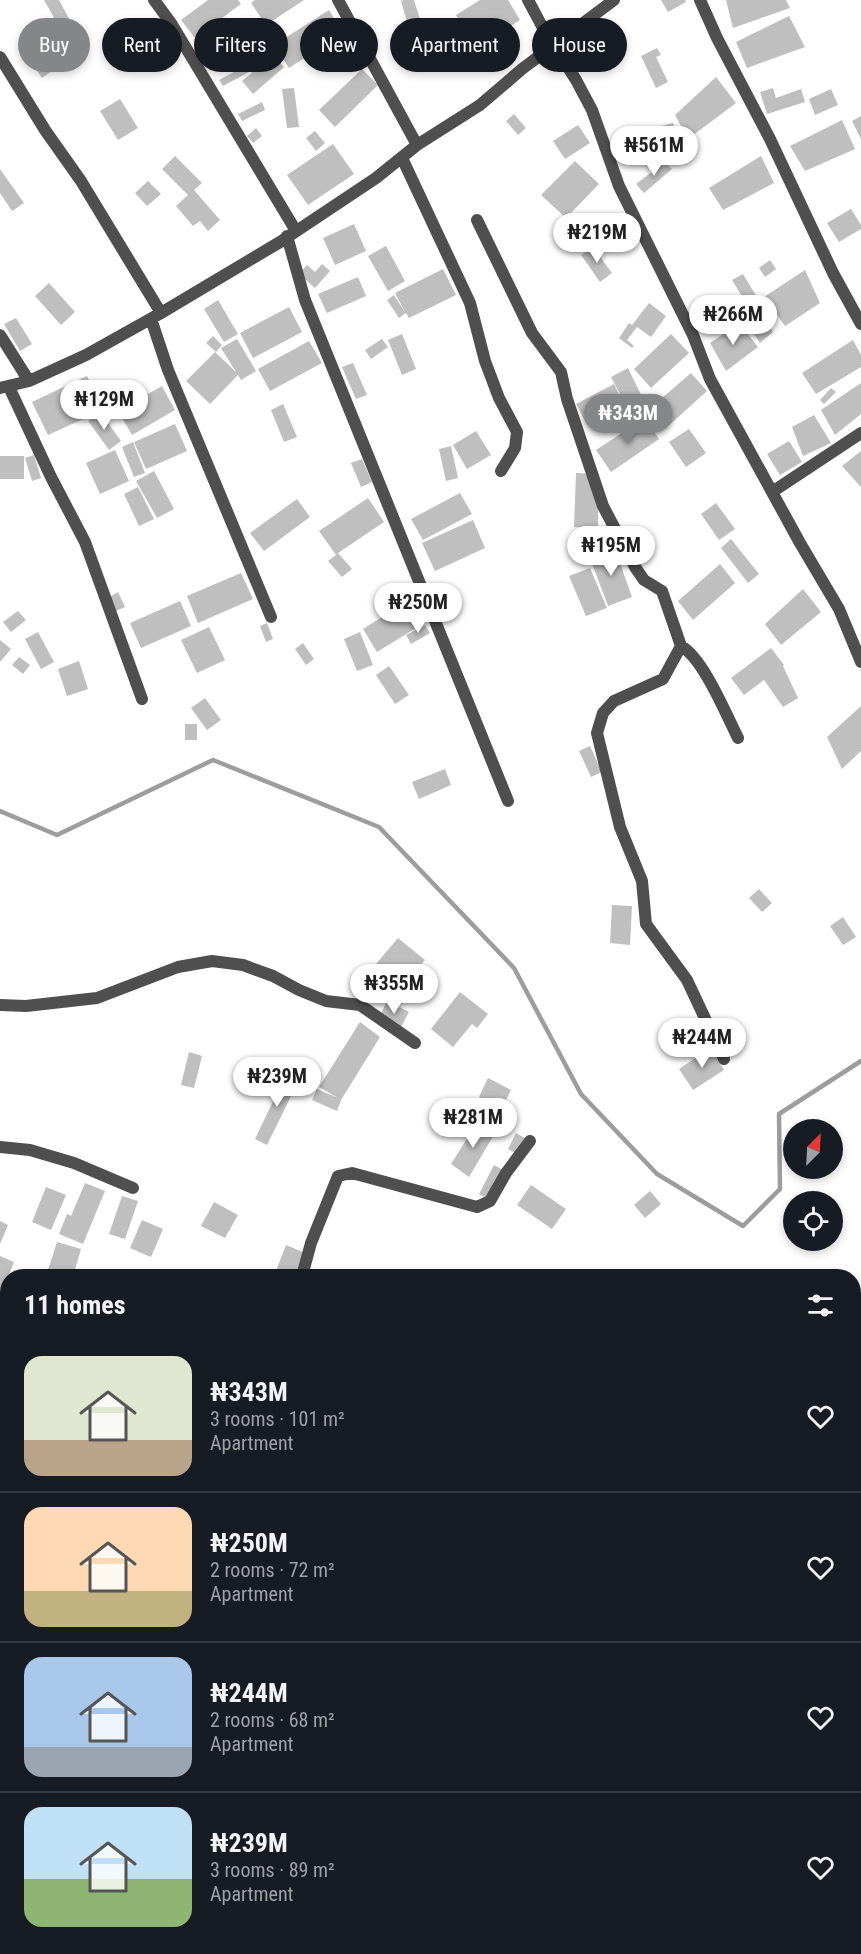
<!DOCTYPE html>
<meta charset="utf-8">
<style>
body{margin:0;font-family:"Roboto Condensed",sans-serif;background:#242831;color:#f1f3f6;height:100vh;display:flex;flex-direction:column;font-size:22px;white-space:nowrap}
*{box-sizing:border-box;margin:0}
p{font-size:20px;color:#9ea1a6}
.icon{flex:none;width:33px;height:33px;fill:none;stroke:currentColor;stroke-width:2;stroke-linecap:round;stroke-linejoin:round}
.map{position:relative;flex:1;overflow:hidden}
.details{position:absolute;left:0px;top:1269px;width:861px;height:686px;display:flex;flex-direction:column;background:#171b24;border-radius:24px 24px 0 0;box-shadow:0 3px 9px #0003}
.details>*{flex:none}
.guide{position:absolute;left:18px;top:18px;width:825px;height:54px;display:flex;gap:12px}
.needle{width:39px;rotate:24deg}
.fabs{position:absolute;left:783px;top:1119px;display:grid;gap:12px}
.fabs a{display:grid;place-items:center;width:60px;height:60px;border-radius:50%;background:#171b24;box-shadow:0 3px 9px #0003;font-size:30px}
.price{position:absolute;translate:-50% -51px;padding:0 14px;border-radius:21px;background:#fff;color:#222;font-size:20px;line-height:39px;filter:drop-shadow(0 2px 3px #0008)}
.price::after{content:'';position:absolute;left:50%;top:36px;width:18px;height:14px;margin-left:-9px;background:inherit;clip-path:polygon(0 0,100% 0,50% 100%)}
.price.active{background:#858687;color:#fff}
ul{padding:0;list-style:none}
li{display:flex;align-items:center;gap:18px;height:150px;padding:0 24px}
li+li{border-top:2px solid #363941}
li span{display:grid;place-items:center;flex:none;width:168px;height:120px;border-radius:18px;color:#555}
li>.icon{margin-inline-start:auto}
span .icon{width:72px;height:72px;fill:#fffc;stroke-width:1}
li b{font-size:26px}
h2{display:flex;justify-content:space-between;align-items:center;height:72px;padding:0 24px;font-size:26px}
.chip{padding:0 21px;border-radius:27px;background:#171b24;box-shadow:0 3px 9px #0003;font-size:21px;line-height:54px}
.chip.active{background:#858687;color:#fff}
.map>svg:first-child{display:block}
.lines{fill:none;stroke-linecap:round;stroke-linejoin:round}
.stream{stroke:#9d9d9d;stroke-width:4.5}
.building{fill:#bfbfbf}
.street{stroke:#4f4f4f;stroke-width:12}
</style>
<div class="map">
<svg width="861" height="1954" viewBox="0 0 861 1954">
<rect width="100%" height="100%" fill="#fff"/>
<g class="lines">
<path class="stream" d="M0,811L57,835L213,760L379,827L514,968L581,1094L657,1174L743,1226L780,1189L779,1114L861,1061"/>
</g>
<path class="building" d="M44,0H59L72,24L89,46L42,78L26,55L69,26L61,30Z
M208,0H238L241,4L195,38L181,20Z
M255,0H304L266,25L251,3Z
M404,0H414L424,32L411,36L401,1Z
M480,0H508L520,20L477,48L456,15Z
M661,0H685L686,2L668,12Z
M726,0H786L790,8L733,28Z
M329,10L337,23L305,43L312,53L289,68L274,45Z
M789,16L805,47L747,68L736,42Z
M241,20L259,50L228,68L220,55L212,60L202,44Z
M457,21L470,53L453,59L440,27Z
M657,48L661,55L656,57L668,82L656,88L641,56Z
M271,52L284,67L253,94L242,81L260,66L223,86L219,80Z
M362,69L378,85L335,127L319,110Z
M716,77L736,103L688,139L675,115Z
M294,88L299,127L287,128L282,89Z
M773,88L776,98L801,89L805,102L767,114L760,92Z
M831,89L838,105L815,115L809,99Z
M120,99L138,128L118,140L100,111Z
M262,102L265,110L242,121L238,114Z
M514,114L526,128L518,135L506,121Z
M861,116V139L852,121Z
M842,120L855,149L805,171L790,146Z
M673,123L688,159L675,164L661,126Z
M578,125L590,143L565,159L553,141Z
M256,128L262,136L253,143L247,136Z
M315,131L325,143L316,151L306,138Z
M333,144L354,174L308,205L287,175Z
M175,156L202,183L194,190L220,220L208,231L200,221L193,226L176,206L188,195L162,169Z
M761,156L774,183L723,210L709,188Z
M575,161L599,184L566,218L541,195Z
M665,162L672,169L644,193L636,184Z
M0,169L24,203L12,211L0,193Z
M148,181L161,194L147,206L135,193Z
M851,209L861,225V229L839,242L827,223Z
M354,224L366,251L335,265L323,238Z
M386,246L405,281L388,291L368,256Z
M593,247L612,273L600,282L581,255Z
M770,260L776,269L765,277L759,268Z
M322,264L330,271L315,288L299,274L307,265L315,272Z
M443,269L456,295L409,318L406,313L399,318L387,300L394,295L405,312L395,293Z
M805,270L820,303L785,326L764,297Z
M743,274L761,304L751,311L732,280Z
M358,277L366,296L327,313L318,294Z
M49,283L75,312L61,325L35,296Z
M218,300L238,334L224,342L204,309Z
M649,303L666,316L651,337L637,327L627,340L634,346L632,348L619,338L629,323L632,325Z
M289,307L302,332L253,358L240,333Z
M758,309L773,332L760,343L744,319Z
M16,318L32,344L20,351L4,324Z
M739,323L758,347L726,371L710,343Z
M402,334L416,369L402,375L388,340Z
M671,334L689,353L651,388L634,369Z
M213,336L222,345L216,352L206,343Z
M237,339L256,371L241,380L238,375L210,404L186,381L215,352L236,372L221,348Z
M382,339L388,347L371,359L365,350Z
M853,340L861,355V367L816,394L802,373Z
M309,341L322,363L270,391L258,369Z
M353,363L367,395L356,399L342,367Z
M628,368L646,405L630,413L611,377Z
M691,373L707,391L665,429L648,410Z
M87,376L103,410L48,435L32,402Z
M861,383V414L835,435L821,410Z
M614,384L625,406L587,425L576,404Z
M162,386L175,410L132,435L118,411Z
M831,388L836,392L824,404L820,400Z
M283,404L297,437L284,442L271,410Z
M100,412L121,441L109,450L88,421Z
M814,415L831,443L803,456L792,427Z
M645,418L659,439L611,472L596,450Z
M175,424L187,451L146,469L134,442Z
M689,429L706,453L686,467L669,442Z
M476,431L491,455L467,469L453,445Z
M789,441L802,462L780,475L767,454Z
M133,442L145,473L134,477L122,447Z
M451,446L458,478L446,481L439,449Z
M115,450L129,481L100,494L86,463Z
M861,451V487L842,466Z
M34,455L41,478L32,481L25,458Z
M0,456H24V479H0Z
M362,459L372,482L361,487L351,463Z
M154,471L174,509L157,518L136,481Z
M576,473L599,474L598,528L574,527Z
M138,487L154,519L139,526L124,494Z
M460,493L472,514L423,540L411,519Z
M368,498L384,522L338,553L352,569L342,577L328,561L336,555L319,531Z
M297,499L310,517L264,551L250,533Z
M716,503L735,529L719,540L701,514Z
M473,520L485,548L435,571L422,543Z
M597,528L605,548L587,556L578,536Z
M731,539L759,574L748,583L721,548Z
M615,549L632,597L608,606L590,558Z
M720,564L735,583L693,620L678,601Z
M590,568L607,608L586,616L569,576Z
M241,573L253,599L198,623L187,596Z
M803,589L821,612L781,645L765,624Z
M118,592L125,607L116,611L109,597Z
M414,597L429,620L377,652L363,629Z
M180,601L191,626L141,648L130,623Z
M18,611L26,620L11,632L3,622Z
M267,623L273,639L266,642L260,626Z
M425,625L430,633L411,644L406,635Z
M209,627L225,660L197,673L181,640Z
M38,632L54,662L41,669L25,639Z
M360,632L373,665L357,671L344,639Z
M0,640L11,649L0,662Z
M303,643L314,659L306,665L295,649Z
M771,648L784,665L783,666L798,698L783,707L764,680L744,695L731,678Z
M19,657L30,665L23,674L12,665Z
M79,661L88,689L67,696L58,669Z
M389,666L409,695L395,704L376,675Z
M205,698L221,720L207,730L191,708Z
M861,706V751L842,769L827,737Z
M185,724H197V740H185Z
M590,746L602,772L591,777L579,751Z
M445,769L451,785L419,799L412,782Z
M759,889L772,903L762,912L749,898Z
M612,905L632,906L630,945L610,943Z
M843,917L856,937L843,945L830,926Z
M398,938L425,960L402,987L376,964Z
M406,987L412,992L402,1004L396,999Z
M460,992L488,1014L477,1028L472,1024L453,1047L431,1029Z
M387,1001L409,1012L400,1029L379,1018Z
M360,1022L380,1037L341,1100L337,1111L312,1100L317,1089L338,1098L319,1087Z
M711,1048L724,1070L693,1090L679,1069Z
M189,1052L202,1056L194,1088L181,1085Z
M287,1072L300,1078L267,1145L255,1139Z
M488,1078L511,1090L502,1108L479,1097Z
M478,1121L495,1133L469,1177L451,1164Z
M516,1133L532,1142L524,1158L508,1149Z
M494,1165L503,1170L488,1199L479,1194Z
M85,1183L105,1191L83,1244L59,1234L67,1214L71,1216Z
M531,1185L566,1209L552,1229L517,1205Z
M46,1187L66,1195L51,1230L32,1222Z
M650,1191L661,1204L645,1218L634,1205Z
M122,1196L138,1201L125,1239L109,1234Z
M214,1202L238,1215L225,1238L201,1226Z
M142,1220L163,1229L151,1257L130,1248Z
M0,1221L8,1225L0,1244Z
M57,1242L81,1249L73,1276H46Z
M286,1245L310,1255L302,1276H274Z
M0,1256L14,1262L0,1297Z
M316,1269L340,1276H314Z
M8,1295V1328L0,1325V1312Z
M0,1381L8,1384V1394L0,1413Z
M8,1402V1427L0,1425Z
M854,1527L861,1537V1557L854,1552Z
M0,1586L8,1588V1598L0,1596Z
M0,1665L8,1669V1683L2,1693L0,1692Z
M861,1681V1753L854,1749V1694Z
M854,1754L861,1760V1770L854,1779Z
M0,1826L7,1828L0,1845Z
M7,1882H8V1909L0,1907Z
M120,1947H149L166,1954H117Z
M305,1947H321L317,1954L302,1953Z
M674,1947H711L706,1954H669Z
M799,1947H819L813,1954H808Z"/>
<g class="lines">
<path class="street" d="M154,0L171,23L296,231
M338,0L417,145
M528,0L543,28L576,80L592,110L619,186L693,335L710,379L800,543L839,609L861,662
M700,0L717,38L770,139L833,273L861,324
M0,57L45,130L81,181L161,313
M402,158L470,303L485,361L499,398L517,432L515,448L501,471
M477,220L532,333L561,372L567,399L603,506L635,567L644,580L662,591L681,646L663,679L614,701L603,713L597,733L620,827L642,881L646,924L687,980L724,1059
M287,236L305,300L508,801
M151,319L168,370L271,617
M0,335L29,381
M9,387L51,477L85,542L142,699
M0,388L29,381L86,355L161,313L280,242L376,178L417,145L480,105L522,69L614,0
M772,492L861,433
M681,646C703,658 726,714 738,738
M0,1005L26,1006L97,998L178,967L212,961L243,965L273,976L299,990L326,1001L360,1005L415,1043
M0,1147L30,1150L74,1163L133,1188
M302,1276L311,1243L338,1176L352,1173L477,1207L490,1201L506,1173L530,1141
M0,1339L8,1342
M854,1412H861
M854,1554L861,1561
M0,1770L8,1769
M173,1954L175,1947
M757,1954L759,1947"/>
</g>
</svg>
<div class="fabs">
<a><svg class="needle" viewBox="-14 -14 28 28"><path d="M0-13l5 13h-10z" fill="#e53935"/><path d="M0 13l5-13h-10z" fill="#9ea1a6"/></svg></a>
<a><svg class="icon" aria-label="locate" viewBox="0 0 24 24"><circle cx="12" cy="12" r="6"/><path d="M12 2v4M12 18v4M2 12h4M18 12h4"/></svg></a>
</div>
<b class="price" style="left:654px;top:177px">₦561M</b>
<b class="price" style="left:597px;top:264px">₦219M</b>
<b class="price" style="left:733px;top:346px">₦266M</b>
<b class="price" style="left:104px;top:431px">₦129M</b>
<b class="price active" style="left:628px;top:445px">₦343M</b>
<b class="price" style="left:611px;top:577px">₦195M</b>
<b class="price" style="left:418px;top:634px">₦250M</b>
<b class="price" style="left:394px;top:1015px">₦355M</b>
<b class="price" style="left:702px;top:1069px">₦244M</b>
<b class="price" style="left:277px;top:1108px">₦239M</b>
<b class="price" style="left:473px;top:1149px">₦281M</b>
<div class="guide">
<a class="chip active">Buy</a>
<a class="chip">Rent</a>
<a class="chip">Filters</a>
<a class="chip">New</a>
<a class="chip">Apartment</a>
<a class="chip">House</a>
</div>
<section class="details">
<h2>11 homes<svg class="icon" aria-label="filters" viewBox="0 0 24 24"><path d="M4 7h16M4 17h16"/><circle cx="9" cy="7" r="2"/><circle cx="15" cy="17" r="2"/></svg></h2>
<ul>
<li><span style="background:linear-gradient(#dfe7d0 70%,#b9a48a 0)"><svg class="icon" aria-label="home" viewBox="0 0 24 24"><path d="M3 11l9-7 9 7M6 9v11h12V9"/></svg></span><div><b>₦343M</b><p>3 rooms · 101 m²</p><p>Apartment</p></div><svg class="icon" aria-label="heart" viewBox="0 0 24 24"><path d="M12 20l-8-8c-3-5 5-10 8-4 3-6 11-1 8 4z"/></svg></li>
<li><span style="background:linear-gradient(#ffd9b3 70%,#c2b280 0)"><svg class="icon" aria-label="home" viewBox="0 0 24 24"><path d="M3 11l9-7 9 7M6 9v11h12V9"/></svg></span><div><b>₦250M</b><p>2 rooms · 72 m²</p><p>Apartment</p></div><svg class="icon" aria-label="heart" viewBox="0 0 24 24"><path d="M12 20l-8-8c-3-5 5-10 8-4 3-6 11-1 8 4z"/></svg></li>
<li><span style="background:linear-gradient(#a9c7e8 75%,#9aa5b1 0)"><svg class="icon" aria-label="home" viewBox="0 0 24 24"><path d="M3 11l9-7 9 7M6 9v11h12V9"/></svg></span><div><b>₦244M</b><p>2 rooms · 68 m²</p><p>Apartment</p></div><svg class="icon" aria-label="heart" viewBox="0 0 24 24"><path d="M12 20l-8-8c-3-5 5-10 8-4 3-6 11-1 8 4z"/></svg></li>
<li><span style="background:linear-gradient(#bfe0f5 60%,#8fb573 0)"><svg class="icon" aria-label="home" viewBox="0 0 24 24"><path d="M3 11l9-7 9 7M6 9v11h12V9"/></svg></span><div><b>₦239M</b><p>3 rooms · 89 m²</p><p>Apartment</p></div><svg class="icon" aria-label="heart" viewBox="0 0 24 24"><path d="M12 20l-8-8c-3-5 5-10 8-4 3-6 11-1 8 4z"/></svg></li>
</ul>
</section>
</div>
